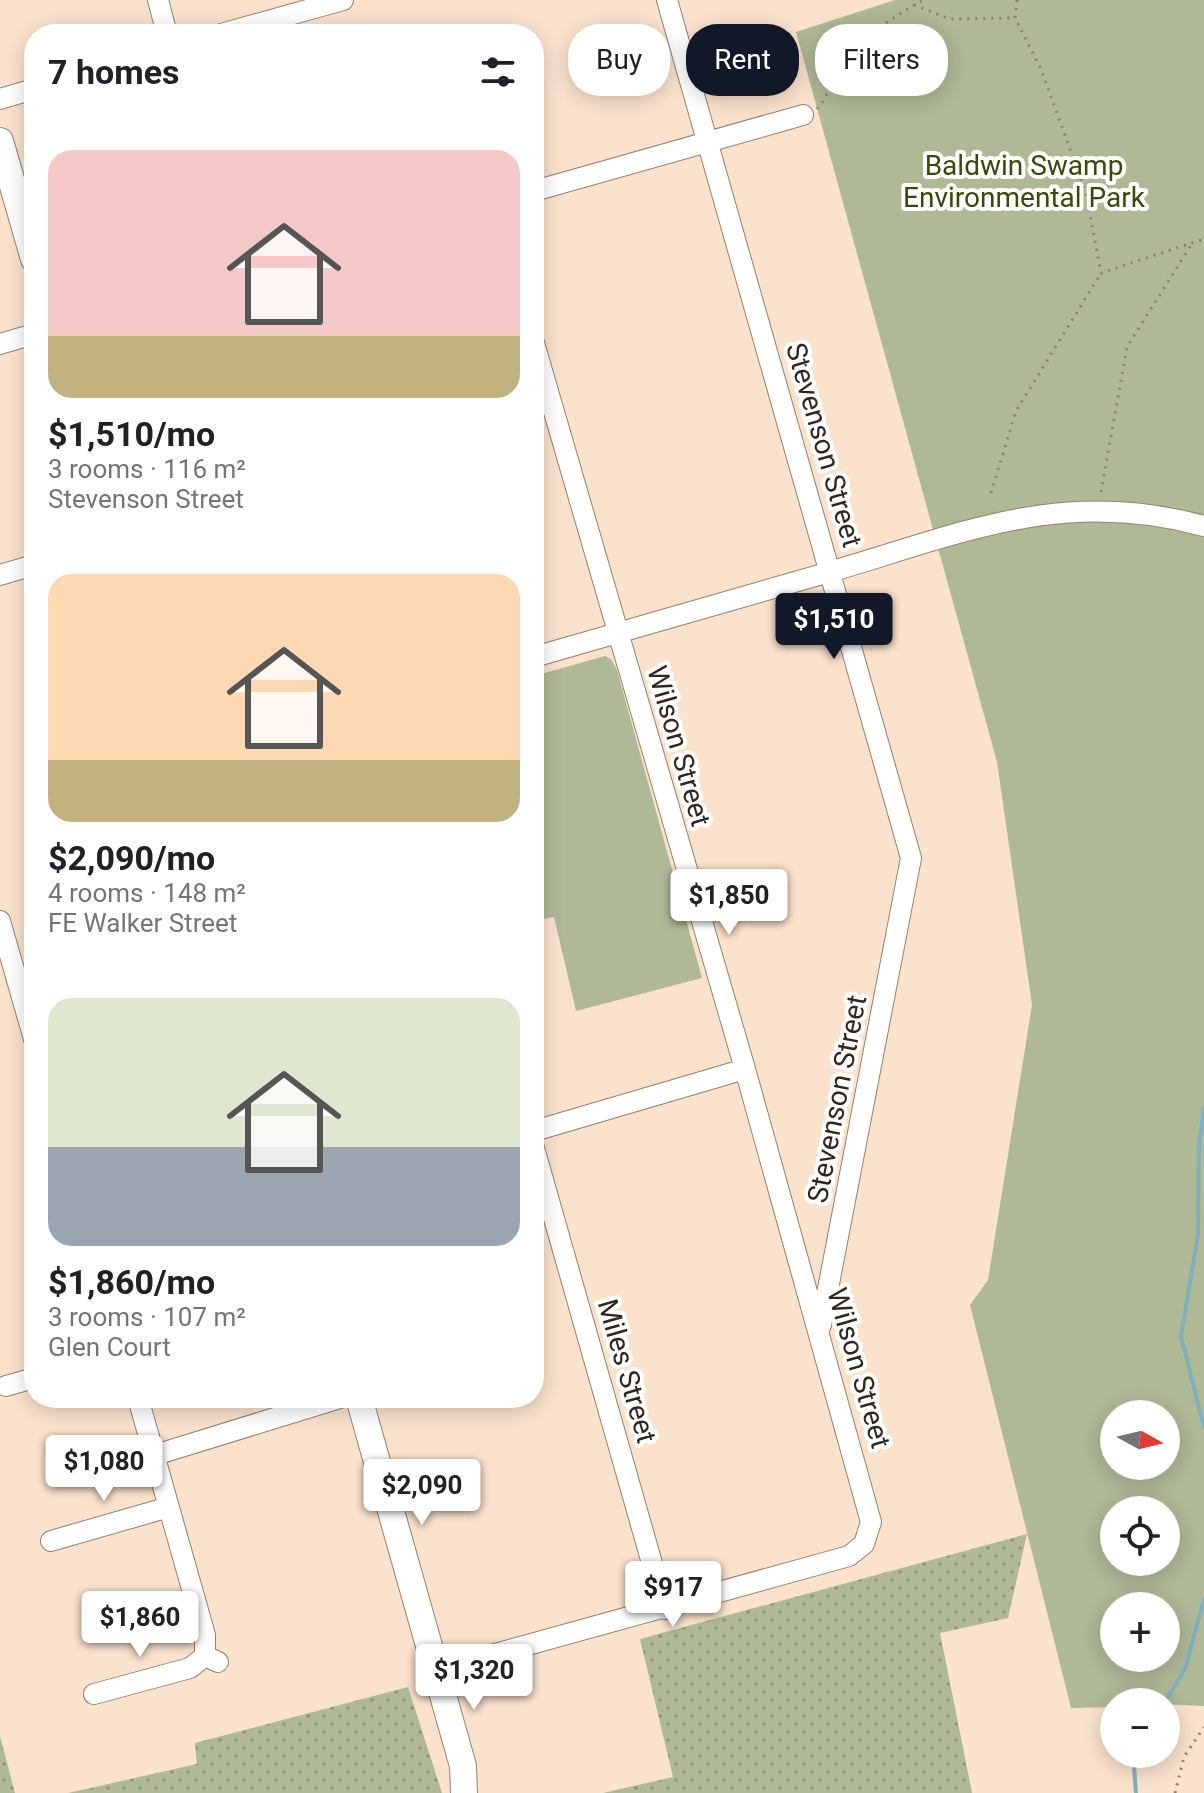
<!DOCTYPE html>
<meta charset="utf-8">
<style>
body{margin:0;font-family:Roboto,sans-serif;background:#f2f2f2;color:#202124;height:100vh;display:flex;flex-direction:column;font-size:30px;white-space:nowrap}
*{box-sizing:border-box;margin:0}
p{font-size:26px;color:#757577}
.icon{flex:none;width:44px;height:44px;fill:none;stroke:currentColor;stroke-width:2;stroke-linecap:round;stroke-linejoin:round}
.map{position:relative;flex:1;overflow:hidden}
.panel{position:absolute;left:24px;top:24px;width:520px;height:1384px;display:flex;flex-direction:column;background:#fff;border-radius:32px;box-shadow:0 4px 20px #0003}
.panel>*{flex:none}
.hud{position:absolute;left:568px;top:24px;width:516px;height:72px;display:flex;gap:16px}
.needle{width:52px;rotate:98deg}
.controls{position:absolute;left:1100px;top:1400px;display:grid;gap:16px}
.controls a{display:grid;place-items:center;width:80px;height:80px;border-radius:50%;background:#fff;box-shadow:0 4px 20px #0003;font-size:40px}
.price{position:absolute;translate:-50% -68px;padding:0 18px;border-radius:8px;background:#fff;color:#222;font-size:26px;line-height:52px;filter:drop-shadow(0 2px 4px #0008)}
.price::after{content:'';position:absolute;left:50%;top:48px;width:24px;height:18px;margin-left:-12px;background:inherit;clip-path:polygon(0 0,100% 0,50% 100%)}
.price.selected{background:#111827;color:#fff}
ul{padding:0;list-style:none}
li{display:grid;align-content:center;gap:16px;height:424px;padding:0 24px}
li span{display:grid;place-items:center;height:248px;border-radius:24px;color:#555}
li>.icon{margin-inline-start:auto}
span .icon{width:144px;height:144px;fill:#fffc;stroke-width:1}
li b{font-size:34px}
h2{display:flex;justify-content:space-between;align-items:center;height:96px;padding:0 24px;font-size:34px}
.chip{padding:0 28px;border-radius:32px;background:#fff;box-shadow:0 4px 20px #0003;font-size:28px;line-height:72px}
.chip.selected{background:#111827;color:#fff}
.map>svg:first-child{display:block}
.grass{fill:url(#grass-dots)}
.park{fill:#afb996;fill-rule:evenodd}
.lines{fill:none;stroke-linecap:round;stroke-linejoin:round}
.stream{stroke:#82b0bd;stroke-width:4}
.minor-casing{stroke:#96806d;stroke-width:22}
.major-casing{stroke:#96806d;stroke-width:28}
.path{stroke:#8e7f71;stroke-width:3;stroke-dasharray:2 6;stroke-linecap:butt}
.minor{stroke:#fff;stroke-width:20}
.major{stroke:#fff;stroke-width:26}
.labels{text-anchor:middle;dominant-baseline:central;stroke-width:8;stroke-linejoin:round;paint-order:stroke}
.park-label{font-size:28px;fill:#3c480b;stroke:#fff}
.street-label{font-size:28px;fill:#2f271f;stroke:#fff}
</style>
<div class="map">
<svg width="1204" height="1793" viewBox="0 0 1204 1793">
<defs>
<pattern id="grass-dots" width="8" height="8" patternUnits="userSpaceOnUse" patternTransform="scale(2)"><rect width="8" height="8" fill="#afb996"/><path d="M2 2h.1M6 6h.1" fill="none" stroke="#8f967a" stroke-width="1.8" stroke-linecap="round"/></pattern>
</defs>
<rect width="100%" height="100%" fill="#fae2cd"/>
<path class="grass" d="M1027,1534L1008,1618L940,1633L972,1793H603L673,1777L640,1639Z
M408,1687L442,1793H68L197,1764L195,1743Z
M0,1736L15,1793H0Z"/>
<path class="park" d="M895,0H1204V1706L1114,1702V1707L1071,1708L970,1305L988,1280L1032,1005L997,762L796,32ZM1114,1414H1166V1466H1114ZM1114,1510H1166V1562H1114ZM1114,1606H1166V1658H1114Z
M605,656L611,659L617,670L702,978L576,1011L554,917L534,921V676Z"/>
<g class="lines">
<path class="stream" d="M1204,1107L1199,1145L1198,1235L1181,1336L1204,1427
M1165,1702L1185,1669L1204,1599
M1133,1754L1136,1793"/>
<g class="minor-casing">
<path id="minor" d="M158,0L167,34
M667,0L911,858L821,1325
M221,34L343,0
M0,99L34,89
M534,191L803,115
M0,344L34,334
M0,575L34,565
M534,657C631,629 729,601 826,573C961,534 1061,487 1204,526
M0,921L34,1039
M534,1131L745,1069
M534,1148L665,1609
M6,1386L34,1378
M138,1398L205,1635V1656L218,1662
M155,1455L340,1398
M51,1541L169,1507
M437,1670L849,1556L864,1544L871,1522L745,1069L534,343
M94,1694L190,1668L205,1656"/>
</g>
<g class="major-casing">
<path id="major" d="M0,141L34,259
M359,1398L463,1766L464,1793"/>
</g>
<path class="path" d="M1017,0L1015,18L1041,69L1086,193L1101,273L1204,239
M914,5L950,19L1015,18
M817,109C829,96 831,80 841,66C862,37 893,17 923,0
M1101,492L1127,347L1193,242
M991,493L1016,411L1101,273
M1175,1793L1184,1757L1204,1727"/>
<use href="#minor" class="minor"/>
<use href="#major" class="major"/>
</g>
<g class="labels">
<g class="park-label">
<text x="1024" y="165">Baldwin Swamp<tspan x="1024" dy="32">Environmental Park</tspan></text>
</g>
<g class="street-label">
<text transform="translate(824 445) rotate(74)">Stevenson Street</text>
<text transform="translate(679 746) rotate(74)">Wilson Street</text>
<text transform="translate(837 1099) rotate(-79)">Stevenson Street</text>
<text transform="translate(859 1368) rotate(74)">Wilson Street</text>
<text transform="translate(627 1371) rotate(74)">Miles Street</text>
</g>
</g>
</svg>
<div class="controls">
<a><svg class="needle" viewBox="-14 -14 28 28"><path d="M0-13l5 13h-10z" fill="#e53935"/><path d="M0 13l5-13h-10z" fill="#757577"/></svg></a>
<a><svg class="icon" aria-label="locate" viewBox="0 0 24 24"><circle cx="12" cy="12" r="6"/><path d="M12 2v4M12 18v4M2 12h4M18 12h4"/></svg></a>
<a>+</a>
<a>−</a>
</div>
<b class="price selected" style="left:834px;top:661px">$1,510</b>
<b class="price" style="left:729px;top:937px">$1,850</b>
<b class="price" style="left:104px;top:1503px">$1,080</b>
<b class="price" style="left:422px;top:1527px">$2,090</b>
<b class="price" style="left:673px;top:1629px">$917</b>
<b class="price" style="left:140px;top:1659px">$1,860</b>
<b class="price" style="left:474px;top:1712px">$1,320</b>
<div class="hud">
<a class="chip">Buy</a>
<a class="chip selected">Rent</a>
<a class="chip">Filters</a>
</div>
<section class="panel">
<h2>7 homes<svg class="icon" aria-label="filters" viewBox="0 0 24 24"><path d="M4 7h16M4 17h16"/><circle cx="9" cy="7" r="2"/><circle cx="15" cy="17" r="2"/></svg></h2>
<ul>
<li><span style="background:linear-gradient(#f6c9c9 75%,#c2b280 0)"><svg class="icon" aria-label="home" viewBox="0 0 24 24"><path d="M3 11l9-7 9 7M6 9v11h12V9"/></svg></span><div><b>$1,510/mo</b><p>3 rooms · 116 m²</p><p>Stevenson Street</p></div></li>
<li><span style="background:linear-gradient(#ffd9b3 75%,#c2b280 0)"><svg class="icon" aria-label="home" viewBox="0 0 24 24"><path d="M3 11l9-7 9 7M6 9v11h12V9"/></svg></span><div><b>$2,090/mo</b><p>4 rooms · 148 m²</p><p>FE Walker Street</p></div></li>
<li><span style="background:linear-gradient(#dfe7d0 60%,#9aa5b1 0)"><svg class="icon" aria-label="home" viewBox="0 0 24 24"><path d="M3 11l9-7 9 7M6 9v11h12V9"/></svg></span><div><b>$1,860/mo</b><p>3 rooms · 107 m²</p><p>Glen Court</p></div></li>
</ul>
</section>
</div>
